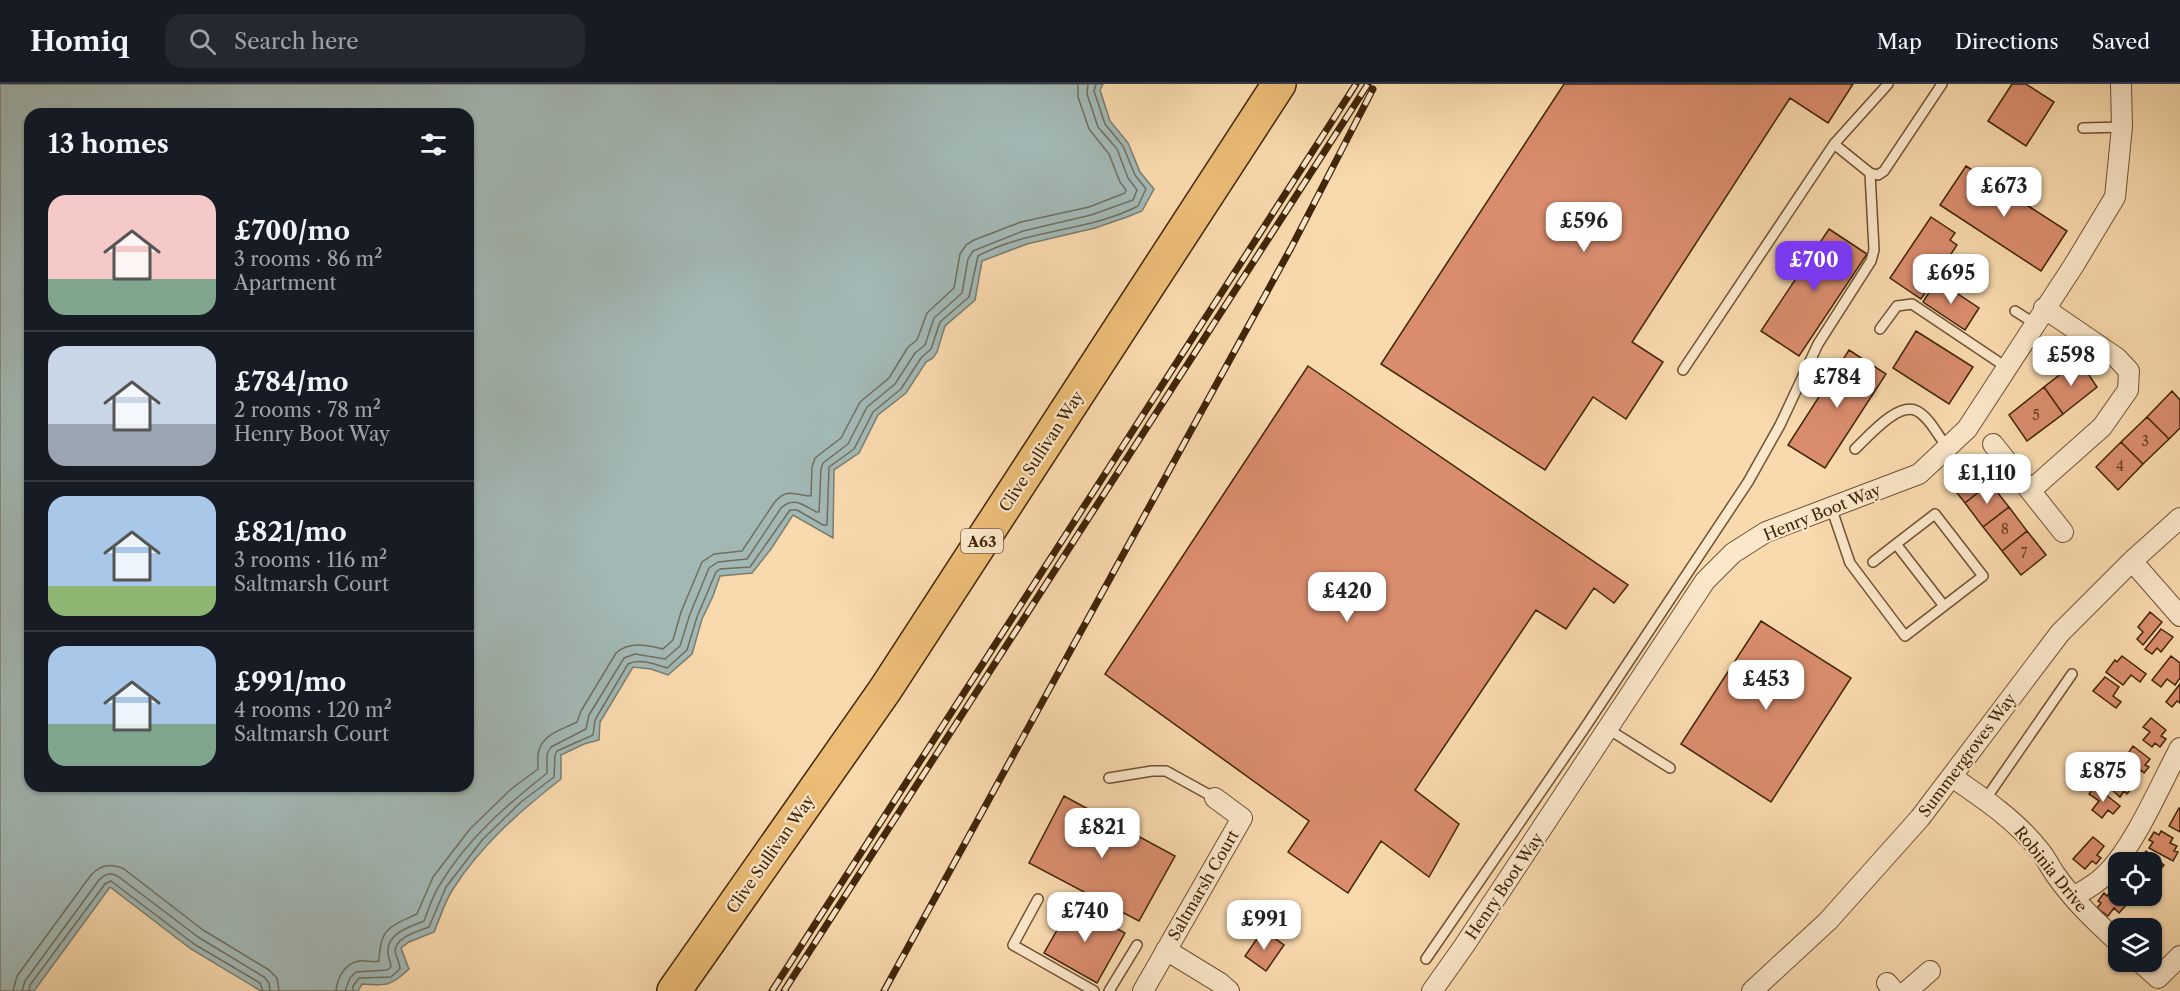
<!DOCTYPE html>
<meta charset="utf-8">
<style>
body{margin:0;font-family:"Libre Caslon Text",serif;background:#242831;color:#f1f3f6;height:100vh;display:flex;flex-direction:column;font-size:22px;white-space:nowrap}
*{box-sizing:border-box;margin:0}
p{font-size:20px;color:#9ea1a6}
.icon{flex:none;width:33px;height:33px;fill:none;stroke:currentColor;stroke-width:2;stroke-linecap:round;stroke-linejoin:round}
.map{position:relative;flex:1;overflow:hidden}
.details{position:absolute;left:24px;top:24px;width:450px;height:684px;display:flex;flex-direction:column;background:#171b24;border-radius:18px;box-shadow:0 2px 4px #0004}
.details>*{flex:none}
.tools{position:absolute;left:2108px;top:768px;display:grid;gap:12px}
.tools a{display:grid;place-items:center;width:54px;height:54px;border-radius:12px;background:#171b24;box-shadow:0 2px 4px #0004;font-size:30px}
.price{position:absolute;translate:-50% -51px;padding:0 14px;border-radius:12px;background:#fff;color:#222;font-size:20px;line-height:39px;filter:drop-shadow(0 2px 3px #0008)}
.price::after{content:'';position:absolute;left:50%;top:36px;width:18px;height:14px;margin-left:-9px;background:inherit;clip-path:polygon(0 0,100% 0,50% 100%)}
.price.selected{background:#7c3aed;color:#fff}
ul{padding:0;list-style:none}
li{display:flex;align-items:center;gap:18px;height:150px;padding:0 24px}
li+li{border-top:2px solid #363941}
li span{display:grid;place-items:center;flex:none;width:168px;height:120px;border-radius:18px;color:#555}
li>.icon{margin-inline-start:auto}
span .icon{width:72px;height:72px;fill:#fffc;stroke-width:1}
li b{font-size:26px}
h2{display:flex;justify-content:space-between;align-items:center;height:72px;padding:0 24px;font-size:26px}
header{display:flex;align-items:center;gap:36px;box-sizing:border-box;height:84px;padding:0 30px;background:#171b24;border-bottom:2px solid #363941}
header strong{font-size:28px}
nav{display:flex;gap:33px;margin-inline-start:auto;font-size:21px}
.search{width:420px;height:54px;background:#242831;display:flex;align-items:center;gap:15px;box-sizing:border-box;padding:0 21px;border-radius:18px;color:#9ea1a6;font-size:22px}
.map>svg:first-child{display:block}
.water{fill:#a2b8b5;stroke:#7b7d6f;stroke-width:1.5;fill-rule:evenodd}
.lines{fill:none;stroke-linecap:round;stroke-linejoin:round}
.shore{stroke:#716e5e;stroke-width:1.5}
.building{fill:#da8d6e;stroke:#402507;stroke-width:1.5}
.lane-casing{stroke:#6e5231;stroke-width:12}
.street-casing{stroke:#6e5231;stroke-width:22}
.highway-casing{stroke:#402507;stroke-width:36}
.lane{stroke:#fbe7ca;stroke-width:9}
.street{stroke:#fbe7ca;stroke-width:20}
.highway{stroke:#ecbd77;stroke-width:33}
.rail-casing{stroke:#402507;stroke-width:7}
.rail{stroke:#fbe7ca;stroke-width:4.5;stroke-dasharray:14;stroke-linecap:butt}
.labels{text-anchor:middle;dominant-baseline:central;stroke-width:4.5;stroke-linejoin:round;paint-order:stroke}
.number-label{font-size:14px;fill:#663f21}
.shield{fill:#fbe7ca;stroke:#785f42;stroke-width:1.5}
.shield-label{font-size:15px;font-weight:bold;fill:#402507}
.street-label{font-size:16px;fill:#402507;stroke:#fbe7ca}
</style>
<header>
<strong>Homiq</strong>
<div class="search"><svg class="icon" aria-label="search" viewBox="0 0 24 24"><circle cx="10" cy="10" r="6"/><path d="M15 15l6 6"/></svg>Search here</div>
<nav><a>Map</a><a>Directions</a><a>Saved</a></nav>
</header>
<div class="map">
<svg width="2180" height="907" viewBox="0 0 2180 907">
<rect width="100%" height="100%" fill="#f9daae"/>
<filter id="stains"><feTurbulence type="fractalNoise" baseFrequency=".00333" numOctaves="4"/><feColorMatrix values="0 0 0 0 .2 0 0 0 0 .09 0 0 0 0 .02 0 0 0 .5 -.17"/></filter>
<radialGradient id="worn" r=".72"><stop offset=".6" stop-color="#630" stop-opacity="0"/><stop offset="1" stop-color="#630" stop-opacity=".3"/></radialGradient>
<path class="water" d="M0,0H1103L1100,6L1110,37L1128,59L1140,88L1154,105L1142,127L1127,133L1095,144L1027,160L982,177L975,216L945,242L937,268L933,274L926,278L906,309L878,331L859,369L834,386L833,454L793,431L771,465L752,489L720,492L713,512L702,535L692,570L668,591L651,585L633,583L600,638L599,656L584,660L561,671V695C520,727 481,761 453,805C445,817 440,834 434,848L409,858L401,864L409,885C391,902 387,902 362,900L358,907H261L191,865L110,803L34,907H0ZM30,30H468V702H30Z"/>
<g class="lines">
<path class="shore" d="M13,907L17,892L91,791C101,780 112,779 124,785L203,846L269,886L277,894L279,907
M22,907L25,897L99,796C105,790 112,788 119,793L198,853L264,893L269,899L270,907
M29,907L30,901L105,800L111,797L194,860L260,899L263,907
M336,907C337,894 345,879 359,877C366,876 373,879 379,877C380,844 389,843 417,830L433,793L470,745L510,706L538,685C538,679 537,672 539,666C544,649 564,645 577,638L581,627L616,569C629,557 647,561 663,565L673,556L681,528L702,478L714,470L742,467L774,419C788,402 795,412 811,412L812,383L815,374L841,354L860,318L889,294L908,263L917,256L927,229L954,204L960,170L966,161L974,156L1021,138L1089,123L1125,109L1126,106L1120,98L1109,70L1089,45L1078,13V0
M345,907L350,894L356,888L387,886L391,883C391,878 388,874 388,869C386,849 410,843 424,837C429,824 433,810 441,799C467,755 507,721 547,689V670L551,663L586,645L589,631L624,574L635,570L665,575L680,562L690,530L709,484L718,478L747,475L781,424C793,412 804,421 816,428H819L821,385L823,379L848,360L867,323L895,300L915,269L925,261L934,234L962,209L968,175L973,167L1023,147L1091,131L1133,116L1137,106L1128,94L1117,65L1098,43L1087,10L1088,0
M353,907V902L359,894L391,893L400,885C400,879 396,873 395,867C395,853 419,847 429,843L446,803L483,755L521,718L554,693L555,671L557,667L593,651L595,636L628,580C640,574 655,580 667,584L687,566L697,533L716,488L720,485L750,483L790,426H797L823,441H827L829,383L854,365L873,328L901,305L921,274L931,265L940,238L969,213L978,172C1027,145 1088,148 1138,122L1146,105L1135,91L1123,62L1105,40L1094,7L1096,0"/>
</g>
<path class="building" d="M1564,0H1853L1828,39L1790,14L1632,258L1663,278L1626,335L1593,313L1545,386L1381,280Z
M2012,0H2026L2054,18L2026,62L1988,37Z
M1966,82L2067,147L2041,187L1940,121Z
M1931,133L1955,149L1950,156L1957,161L1921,215L1890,194Z
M1829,145L1867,170L1799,272L1761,247Z
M1937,196L1979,224L1965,246L1923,218Z
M1916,247L1973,283L1949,320L1893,284Z
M1849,266L1886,290L1825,384L1788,361Z
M2079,276L2097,303L2063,330L2044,303Z
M1308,282L1628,501L1614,519L1594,504L1566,545L1536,526L1415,706L1459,740L1429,793L1381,757L1348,809L1288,768L1309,737L1105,590Z
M2044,303L2063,330L2027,357L2009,331Z
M2172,307L2180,316V344L2169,355L2147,333Z
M2147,333L2169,355L2143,380L2121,358Z
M2121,358L2143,380L2118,406L2096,383Z
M1971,375L1990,399L1965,419L1946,395Z
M1990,399L2009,423L1983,443L1965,419Z
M2009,423L2027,447L2002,467L1983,443Z
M2027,447L2046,471L2021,491L2002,467Z
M2150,528L2162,538L2143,561L2137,555L2143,548L2138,543Z
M1761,537L1851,594L1771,718L1681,660Z
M2161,545L2173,553L2161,568L2157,564L2152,570L2145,565Z
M2122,572L2146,590L2140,598L2131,591L2123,601L2106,588L2115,576L2117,578Z
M2171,572L2180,579V594L2175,601L2167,595L2161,603L2152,596Z
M2105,593L2119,603L2113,612L2121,618L2116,624L2093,607Z
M2180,600V619L2177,617L2172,623L2166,618Z
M2151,634L2166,646L2161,652L2166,655L2160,663L2155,659L2152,663L2143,656L2150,648L2143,643Z
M2133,662L2150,675L2145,681L2149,683L2144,689L2141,686L2136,692L2127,685L2134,676L2127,671Z
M2116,682L2132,697L2129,701L2132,704L2127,710L2124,707L2120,713L2110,704L2116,697L2108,691Z
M2095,702L2120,722L2113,730L2108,726L2102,734L2092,726L2099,717L2089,710Z
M1064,712L1175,772L1139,837L1029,779Z
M2179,724H2180V748L2169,742Z
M2161,747L2173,754L2170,759L2177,762L2174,767L2178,768L2173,777L2149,764L2153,758L2149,756L2154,748L2159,751Z
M2093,753L2104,762L2097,771L2101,774L2096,780L2092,777L2085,785L2073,775Z
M2146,767L2164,781L2159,787L2152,782L2151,784V778H2137L2139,775L2137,773L2140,769L2143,771Z
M2110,808L2126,821L2119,829L2114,824L2108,832L2097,824L2101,819L2098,817L2104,809L2107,812Z
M1072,820L1125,849L1097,899L1044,869Z
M1276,827L1296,840L1287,854L1267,841Z
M1263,846L1284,861L1266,887L1245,872Z"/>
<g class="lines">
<g class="lane-casing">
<path id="lane" d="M2083,44L2122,43
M1834,60L1870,89L1878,91L1884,87L1942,0
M2015,227L2034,239
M1880,245L1897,222L1912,220L2006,283
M1683,286L1834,60L1888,0
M1855,365C1868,353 1898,317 1917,327C1930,334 1938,352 1947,363
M1831,423L1850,479L1905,552L1983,492L1935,430L1896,460L1944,522
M1873,478L1896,460
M1608,645L1670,684
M1109,694L1152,687H1166L1215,714
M1985,716L2072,590
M1038,815L1013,861L1094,907
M1426,875L1584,645L1748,398L1780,341L1818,260L1871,177L1874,166L1870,89
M1109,907L1137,861"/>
</g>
<g class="street-casing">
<path id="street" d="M1993,360L2063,448
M2031,406L2102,343L2128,306L2129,287L2117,274L2044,224
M2132,477L2180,532
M1952,693C1983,714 2017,737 2040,767C2046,774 2050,783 2055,790C2073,816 2095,837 2118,858
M2073,813C2083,807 2095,801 2104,792C2134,764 2160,701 2180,664
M1166,866L1220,899L1229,907
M2140,878L2158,894L2180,872
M1887,899L1894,907
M1143,907L1242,734L1215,714
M1432,907L1464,862L1705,497L1733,469L1766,448L1919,390L1967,345L2074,181L2115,113L2122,43L2121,0
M1752,907L1828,837L1920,734L2060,549L2132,477L2180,434
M1907,907L1930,887"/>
</g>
<g class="highway-casing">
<path id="highway" d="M674,907L885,606L1279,0"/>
</g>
<use href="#lane" class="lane"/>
<use href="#street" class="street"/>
<use href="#highway" class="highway"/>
<g class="rail-casing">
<path id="rail" d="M772,907L1356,0
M784,907L1368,0
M884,907L1291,164L1373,5"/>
</g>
<use href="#rail" class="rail"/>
</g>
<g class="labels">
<g class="number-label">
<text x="2036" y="331">5</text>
<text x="2145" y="357">3</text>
<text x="2120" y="382">4</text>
<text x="2005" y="445">8</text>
<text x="2024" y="469">7</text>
</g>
<rect class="shield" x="961" y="445" width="42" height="24" rx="4.5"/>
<g class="shield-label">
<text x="982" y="457">A63</text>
</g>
<g class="street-label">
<text transform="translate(1041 367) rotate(-57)">Clive Sullivan Way</text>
<text transform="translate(1822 428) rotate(-22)">Henry Boot Way</text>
<text transform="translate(1967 671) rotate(-53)">Summergroves Way</text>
<text transform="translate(770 770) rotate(-55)">Clive Sullivan Way</text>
<text transform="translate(2051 785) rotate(51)">Robinia Drive</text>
<text transform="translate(1203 801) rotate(-60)">Saltmarsh Court</text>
<text transform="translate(1504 802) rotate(-56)">Henry Boot Way</text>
</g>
</g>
<rect width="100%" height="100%" filter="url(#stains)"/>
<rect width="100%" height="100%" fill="url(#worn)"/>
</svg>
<div class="tools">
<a><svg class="icon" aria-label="locate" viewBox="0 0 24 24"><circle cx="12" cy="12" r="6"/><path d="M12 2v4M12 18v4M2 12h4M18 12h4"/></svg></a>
<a><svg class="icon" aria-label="layers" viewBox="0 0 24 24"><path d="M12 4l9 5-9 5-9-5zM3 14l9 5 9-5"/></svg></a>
</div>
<b class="price" style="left:2004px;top:134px">£673</b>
<b class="price" style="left:1584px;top:169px">£596</b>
<b class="price selected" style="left:1814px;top:208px">£700</b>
<b class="price" style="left:1951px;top:221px">£695</b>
<b class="price" style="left:2071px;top:303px">£598</b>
<b class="price" style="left:1837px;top:325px">£784</b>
<b class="price" style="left:1987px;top:421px">£1,110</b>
<b class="price" style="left:1347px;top:539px">£420</b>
<b class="price" style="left:1766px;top:627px">£453</b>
<b class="price" style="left:2103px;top:719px">£875</b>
<b class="price" style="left:1102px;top:775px">£821</b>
<b class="price" style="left:1085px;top:859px">£740</b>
<b class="price" style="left:1264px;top:867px">£991</b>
<section class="details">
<h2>13 homes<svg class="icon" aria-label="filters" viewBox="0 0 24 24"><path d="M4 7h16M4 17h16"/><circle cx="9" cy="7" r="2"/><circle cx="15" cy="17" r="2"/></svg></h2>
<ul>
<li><span style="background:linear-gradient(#f6c9c9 70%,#7fa58c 0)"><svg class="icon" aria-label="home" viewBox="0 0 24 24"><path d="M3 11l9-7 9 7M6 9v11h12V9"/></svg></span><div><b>£700/mo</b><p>3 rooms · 86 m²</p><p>Apartment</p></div></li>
<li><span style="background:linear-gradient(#c9d6e8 65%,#9aa5b1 0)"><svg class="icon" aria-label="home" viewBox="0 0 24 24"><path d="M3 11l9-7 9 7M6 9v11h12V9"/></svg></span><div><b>£784/mo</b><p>2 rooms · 78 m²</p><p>Henry Boot Way</p></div></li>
<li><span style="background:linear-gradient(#a9c7e8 75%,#8fb573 0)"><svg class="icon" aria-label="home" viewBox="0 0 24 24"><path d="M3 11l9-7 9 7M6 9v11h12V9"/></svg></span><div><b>£821/mo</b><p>3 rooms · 116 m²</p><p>Saltmarsh Court</p></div></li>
<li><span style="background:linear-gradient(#a9c7e8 65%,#7fa58c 0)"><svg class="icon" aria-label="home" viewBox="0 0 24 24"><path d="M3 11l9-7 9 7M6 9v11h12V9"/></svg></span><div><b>£991/mo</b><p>4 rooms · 120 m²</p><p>Saltmarsh Court</p></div></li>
</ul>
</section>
</div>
